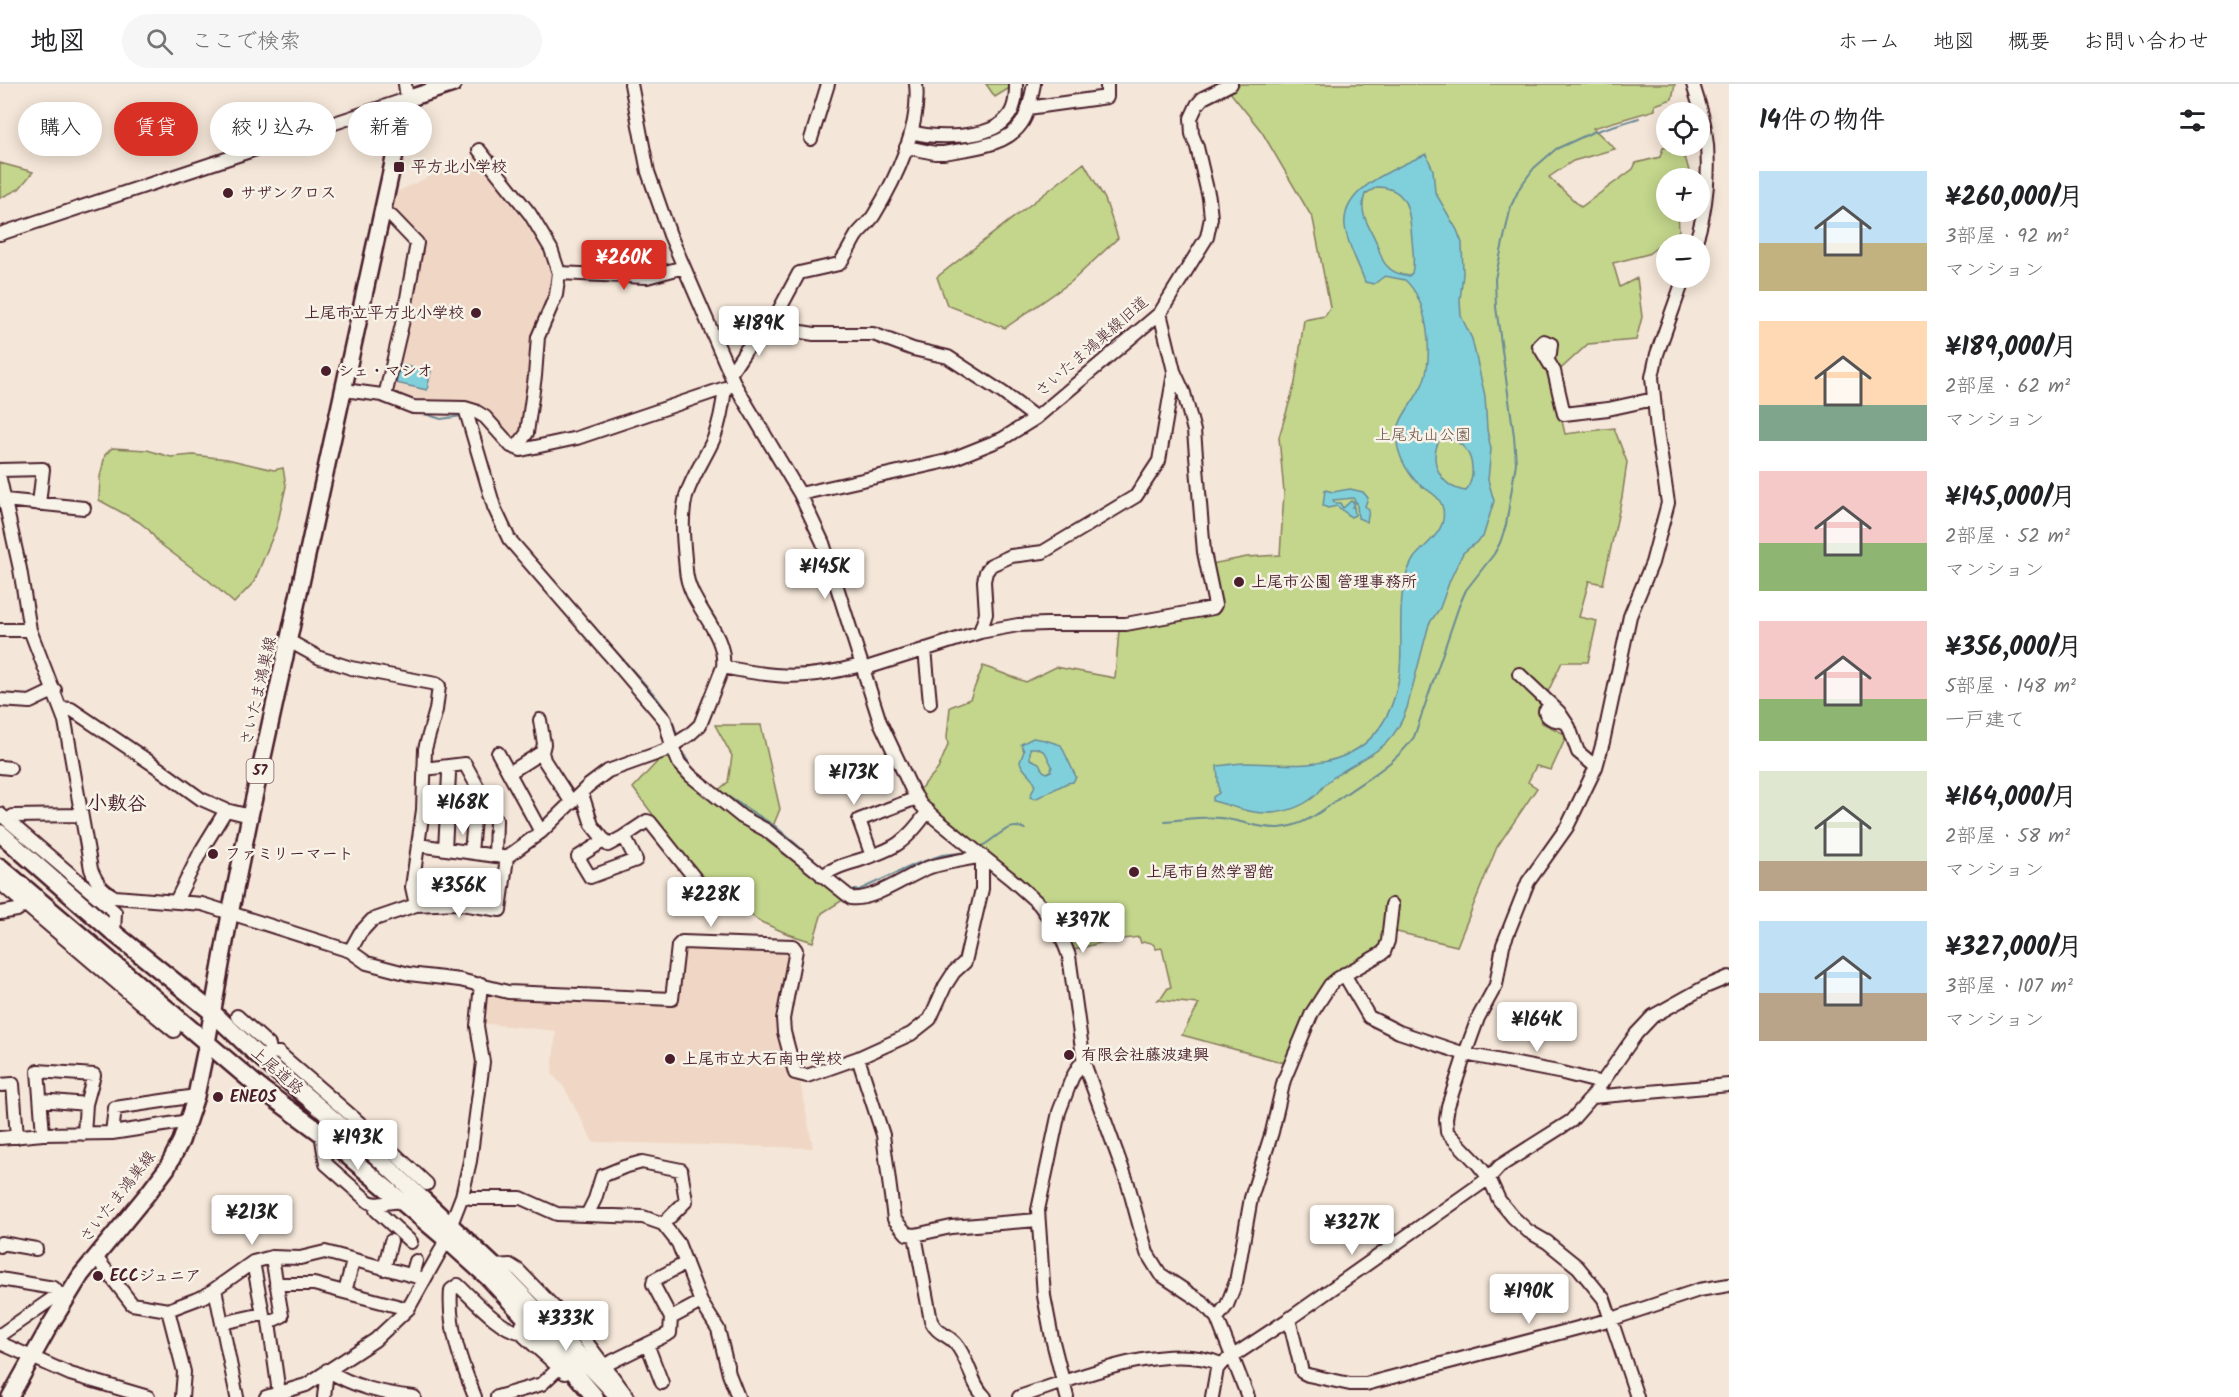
<!DOCTYPE html>
<html lang="ja">
<meta charset="utf-8">
<style>
body{margin:0;font-family:Kalam,"Klee One",sans-serif;background:#f6f6f6;color:#202124;height:100vh;display:flex;flex-direction:column;font-size:22px;white-space:nowrap}
*{box-sizing:border-box;margin:0}
p{font-size:20px;color:#757577}
.icon{flex:none;width:33px;height:33px;fill:none;stroke:currentColor;stroke-width:2;stroke-linecap:round;stroke-linejoin:round}
.map{position:relative;flex:1;overflow:hidden}
.side{display:flex;flex-direction:column;background:#fff;width:510px}
.side>*{flex:none}
.banner{position:absolute;left:18px;top:18px;width:570px;height:54px;display:flex;gap:12px}
.fabs{position:absolute;left:1656px;top:18px;display:grid;gap:12px}
.fabs a{display:grid;place-items:center;width:54px;height:54px;border-radius:50%;background:#fff;box-shadow:0 3px 15px #0003;font-size:30px}
.price{position:absolute;translate:-50% -51px;padding:0 14px;border-radius:6px;background:#fff;color:#222;font-size:20px;line-height:39px;filter:drop-shadow(0 2px 3px #0008)}
.price::after{content:'';position:absolute;left:50%;top:36px;width:18px;height:14px;margin-left:-9px;background:inherit;clip-path:polygon(0 0,100% 0,50% 100%)}
.price.selected{background:#d93025;color:#fff}
ul{padding:0;list-style:none}
li{display:flex;align-items:center;gap:18px;height:150px;padding:0 30px}
li span{display:grid;place-items:center;flex:none;width:168px;height:120px;border-radius:0px;color:#555}
li>.icon{margin-inline-start:auto}
span .icon{width:72px;height:72px;fill:#fffc;stroke-width:1}
li b{font-size:26px}
h2{display:flex;justify-content:space-between;align-items:center;height:72px;padding:0 30px;font-size:26px}
.pill{padding:0 21px;border-radius:27px;background:#fff;box-shadow:0 3px 15px #0003;font-size:21px;line-height:54px}
.pill.selected{background:#d93025;color:#fff}
header{display:flex;align-items:center;gap:36px;box-sizing:border-box;height:84px;padding:0 30px;background:#fff;border-bottom:2px solid #e0e0e0}
header strong{font-size:28px}
nav{display:flex;gap:33px;margin-inline-start:auto;font-size:21px}
.search{width:420px;height:54px;background:#f6f6f6;display:flex;align-items:center;gap:15px;box-sizing:border-box;padding:0 21px;border-radius:33px;color:#757577;font-size:22px}
main{display:flex;flex:1;min-height:0}
.map>svg:first-child{display:block}
.built{fill:#f0d7c5}
.green{fill:#c3d68b;stroke:#867a5b;stroke-width:1.5}
.water{fill:#80d0dc;stroke:#6a8995;stroke-width:1.5;fill-rule:evenodd}
.lines{fill:none;stroke-linecap:round;stroke-linejoin:round}
.stream{stroke:#6a8995;stroke-width:2}
.minor-casing{stroke:#4a1f2b;stroke-width:16}
.major-casing{stroke:#4a1f2b;stroke-width:20}
.highway-casing{stroke:#4a1f2b;stroke-width:21}
.minor{stroke:#f7f3e8;stroke-width:12}
.major{stroke:#f7f3e8;stroke-width:15}
.highway{stroke:#f7f3e8;stroke-width:16}
.poi-dot{fill:#4a1f2b;stroke:#f7f3e8;stroke-width:2}
.labels{text-anchor:middle;dominant-baseline:central;stroke-width:5;stroke-linejoin:round;paint-order:stroke}
.shield{fill:#f7f3e8;stroke:#7e5f64;stroke-width:1.5}
.shield-label{font-size:15px;font-weight:bold;fill:#4a1f2b}
.poi-label{font-size:16px;font-weight:bold;fill:#4a1f2b;stroke:#f7f3e8;text-anchor:start}
.street-label{font-size:16px;fill:#4a1f2b;stroke:#f7f3e8}
.park-label{font-size:16px;fill:#684d43;stroke:#f7f3e8}
.quarter-label{font-size:20px;font-weight:bold;fill:#4a1f2b;stroke:#f7f3e8}
</style>
<header>
<strong>地図</strong>
<div class="search"><svg class="icon" aria-label="search" viewBox="0 0 24 24"><circle cx="10" cy="10" r="6"/><path d="M15 15l6 6"/></svg>ここで検索</div>
<nav><a>ホーム</a><a>地図</a><a>概要</a><a>お問い合わせ</a></nav>
</header>
<main>
<div class="map">
<svg width="1729" height="1313" viewBox="0 0 1729 1313">
<rect width="100%" height="100%" fill="#f4e6d8"/>
<filter id="ink" filterUnits="userSpaceOnUse"><feTurbulence type="fractalNoise" baseFrequency=".0167" numOctaves="2"/><feDisplacementMap in="SourceGraphic" scale="12" xChannelSelector="R" yChannelSelector="G"/><feConvolveMatrix kernelMatrix="1 2 1 2 8 2 1 2 1" color-interpolation-filters="sRGB"/></filter>
<g filter="url(#ink)">
<path class="built" d="M479,70L528,131L557,185L555,208L535,251L524,347L517,356H509L474,321L458,318H414L394,311L390,306L421,155L391,124L396,108Z
M685,862L787,866L790,871L782,961L793,998L800,997L813,1064L593,1058L564,1003L552,990L556,947L480,939L482,908L675,919L680,865Z"/>
<path class="green" d="M986,0H1016L995,13Z
M1240,0H1675L1672,15L1655,21V26L1593,44L1615,65L1573,77L1549,93L1581,123L1633,85L1636,79L1660,73L1663,64L1674,62L1686,76L1691,94H1666V128H1678L1679,147L1648,170L1613,179L1620,203L1637,194L1642,233L1636,256L1588,260L1552,293L1565,350L1614,344L1627,378L1622,413L1603,500L1589,497L1579,533L1597,537L1588,578H1562L1538,629L1542,639L1567,651L1551,686L1536,682L1528,698L1537,704L1497,763L1457,862L1397,848L1378,864L1330,892L1305,932L1285,979L1182,951L1199,920L1157,916L1162,913L1168,904L1171,903L1162,864L1156,865C1154,858 1147,857 1141,859L1139,853L1107,857L1074,866L1047,819L943,735L928,719L919,706L938,685L948,661L947,653L950,623L970,615L983,582L1026,598L1056,583L1115,594L1119,546L1220,527L1211,480L1247,473L1280,471L1284,409L1279,353L1295,299L1304,236L1325,232L1330,223L1313,135L1262,48L1229,7Z
M57,35L58,41L54,57L23,49L24,45Z
M0,79L33,88L19,105L0,114Z
M1084,79L1105,115L1118,154L1071,198L1005,244L947,221L937,193Z
M112,364L147,366L171,373L193,371L227,375L274,386L283,384L286,402L277,442L254,498L234,519L207,495L159,459L149,446L139,438L99,416L100,393L105,371Z
M715,641H761L780,725L767,757L843,816L822,829L813,858L788,850L759,837L692,783L633,704L668,666L710,713L728,698L732,672Z"/>
<path class="water" d="M1426,70L1433,86L1435,108L1457,146L1462,159L1463,190L1460,216L1461,232L1472,255L1485,312L1487,346L1491,365L1488,396L1494,417L1483,453L1463,469L1450,496L1440,524L1429,540L1407,624C1391,670 1365,670 1331,695C1325,699 1321,707 1315,712C1302,723 1284,729 1268,729C1250,730 1230,721 1213,717V713L1219,709L1217,682C1227,681 1236,679 1245,679C1266,679 1287,682 1308,680C1361,676 1390,645 1399,594C1404,564 1397,531 1404,499C1406,490 1409,482 1414,474C1426,459 1447,448 1443,425C1440,413 1432,409 1423,403C1410,395 1397,371 1397,356C1396,333 1415,319 1423,299C1434,273 1428,216 1405,196L1385,192L1374,200L1365,198C1359,180 1347,161 1345,142C1341,103 1398,84 1426,70ZM1377,103C1410,103 1410,132 1412,156C1413,169 1415,177 1412,189L1409,192C1401,191 1392,188 1387,182C1381,177 1380,167 1377,160C1370,142 1358,131 1365,110ZM1446,355C1471,357 1479,387 1466,407C1442,404 1428,379 1439,357Z
M400,281L431,287L427,306L396,299Z
M1350,405L1363,408L1368,414L1365,422L1369,426L1367,438L1358,434L1357,419L1353,414L1333,416L1335,419H1340L1343,424L1351,417L1355,419L1352,423H1354L1355,431L1351,433L1337,422L1328,424L1323,422L1325,406L1333,408Z
M1033,654L1045,656L1061,661L1076,693L1073,698L1067,699L1035,715L1030,713L1035,701C1033,691 1023,688 1020,678L1024,667L1021,660ZM1030,664H1037L1045,668L1052,682L1051,687L1047,689L1043,687L1039,679L1030,675Z"/>
<g class="lines">
<path class="stream" d="M419,328L441,335L462,332
M478,348L496,409
M546,488L658,615L672,635L678,654
M679,662L693,686
M716,705L775,742L825,785
M1165,737C1182,736 1202,732 1220,734C1240,736 1258,745 1279,744C1305,742 1323,726 1344,711C1369,693 1396,679 1414,653L1459,522L1466,506L1494,470L1500,459L1506,441L1516,379L1514,352L1496,223L1495,195L1511,122L1520,103L1534,84L1556,65L1593,48L1639,34
M980,763C996,756 1006,737 1025,745
M836,794L852,806H859L916,780L942,771L969,768"/>
<g class="minor-casing">
<path id="minor" d="M631,0L648,88L670,151L735,301L800,410L823,459L880,638L912,706L921,721L936,735L1011,795L1039,820L1060,849L1069,872L1084,979L1128,1100L1147,1169L1160,1190L1202,1218L1217,1234L1248,1313
M1693,0C1697,15 1703,30 1705,45C1711,81 1707,126 1695,160
M1028,24L1107,13V0
M912,48C935,55 989,55 1006,35C1015,26 1016,13 1016,0
M811,55L828,0
M906,63L935,69H944C969,64 1005,63 1021,40C1029,29 1031,13 1034,0
M479,66L530,130L551,165L559,189L556,211L538,253L535,292L527,349L516,364
M383,126L392,133L417,159L403,236L385,312
M0,150L407,15L405,0
M559,189L647,193L684,183
M770,243L814,250H873L913,265L948,273L1003,309L1036,334
M1547,275L1550,269L1551,260L1544,257L1539,262L1554,287L1564,330L1608,325L1654,315
M730,290L746,266L770,243L799,189L839,180C846,172 850,162 856,152C861,145 869,139 874,131C896,95 921,42 916,0
M344,306L382,311L413,323L465,324L475,327L485,333L511,362L521,366L577,354L731,302
M465,324L494,423L509,455L615,577L665,636L672,662L679,679L691,692L742,733L766,746L851,814C874,817 908,791 930,783C947,778 965,776 982,772
M0,386L43,385L39,420
M0,395L20,485L30,546L65,637L91,785C96,798 102,806 115,813L202,820L350,867L367,879L409,890L460,896L508,908L672,915L678,862L682,858L793,862L796,866L783,935L784,948L795,989L807,992L858,974L911,950L930,935L945,902L954,888L965,878L982,805V772
M800,410L947,377L1002,355L1036,334L1160,229L1207,153L1211,134L1209,114L1197,63L1192,50L1191,34L1197,21L1203,14L1231,0
M5,416L84,424
M0,546H30
M980,548L986,530L984,497L986,488L991,481L1011,472L1043,468L1136,412L1159,377L1174,289
M289,557L320,574L351,584L436,600L439,602L436,626L425,665L423,726L412,803L416,821
M925,565L930,619
M723,583C778,594 806,596 861,581
M863,585L980,548L1018,541L1046,540H1126L1213,524L1215,521L1204,468L1194,347L1184,309L1174,287L1160,229
M1519,590L1559,628L1569,643L1578,668L1596,683
M0,616L30,618L55,606
M61,624L71,625L154,681L201,715L226,726L250,732
M1555,624L1550,622L1545,627C1547,636 1557,636 1564,638
M540,636L544,660L542,668L544,676L572,719
M498,669L541,748
M0,683L10,684
M424,685L465,680L496,736L495,772
M509,689L542,668
M582,710L592,741L608,761L623,753L625,754L636,776L590,793L578,773L605,756
M0,730L115,828L114,849
M8,736L13,732L81,731
M623,753L647,737L650,738L697,797L691,817
M418,761L503,773
M445,765L449,690L447,683
M471,768L477,703
M872,772L859,736L917,714
M822,792C833,784 844,781 857,777C894,765 905,760 928,727
M0,796L2,801L139,918L151,911
M176,817L201,767L226,726
M0,829L17,826L25,820
M350,867L360,849L372,836L416,821L455,819L500,826L507,773L541,748L588,702L608,687L664,667L689,651L700,641L723,583C727,547 688,521 686,486C684,462 680,436 686,412C692,392 706,373 714,354C720,338 723,321 725,304
M1344,890L1369,933L1399,948L1465,970L1563,989L1602,999
M139,918L174,947
M237,932L269,961L270,968L279,969L370,1048L374,1060L373,1069
M858,974L883,1051L894,1135L907,1150L915,1151L951,1143L1038,1136
M0,1001L13,1000L17,1053
M1592,1013L1729,1001
M41,1016L86,1020
M112,1049L115,1024L196,1012
M321,1049L326,1080L369,1118L376,1120L401,1117
M43,1050L38,987L94,991L86,1020L84,1050
M0,1054L43,1050L112,1049L189,1037
M373,1056H380L427,1100
M462,1112L471,1114H521L557,1130L643,1133L663,1140L678,1159L701,1218L718,1245L729,1290L738,1313
M376,1120V1126L411,1158
M587,1131L595,1115L602,1092L624,1083L642,1078L681,1086L686,1117L663,1140
M915,1151L931,1237C938,1251 946,1249 955,1259C969,1274 970,1299 985,1313
M0,1162L1,1159L36,1165
M95,1172L132,1220L168,1226L205,1212L253,1178L272,1173L300,1174L325,1168L425,1195
M272,1173L282,1232L269,1238L279,1309
M494,1182L510,1181L518,1186L582,1252L628,1313
M384,1185L391,1157
M412,1191L416,1177
M0,1195L54,1204L59,1210
M276,1200H314L408,1225
M215,1205L237,1313
M345,1208L353,1177
M168,1226L184,1288L182,1313
M671,1234L701,1218
M1217,1234L1227,1221L1236,1198L1251,1114L1272,1048L1284,996L1312,929L1330,901L1337,895L1384,868L1388,857L1392,821
M1289,1235L1302,1288L1308,1291L1350,1300H1366L1612,1235L1699,1206L1729,1201
M222,1239L263,1230L253,1178
M522,1241L525,1253L565,1289
M0,1251L59,1210H69
M0,1259L70,1290L148,1313
M647,1260L662,1299
M605,1281L670,1249L671,1234L653,1200L654,1196L686,1179
M266,1313L306,1301L375,1256L408,1225L441,1166L462,1112L470,1077L483,978L477,942L481,900
M324,1313L327,1286C354,1303 381,1309 414,1313
M475,1313C461,1278 448,1244 451,1206L458,1201C472,1214 503,1249 522,1248
M497,1313L542,1300L560,1283
M1019,1313C1074,1295 1166,1256 1221,1280
M1067,1313L1052,1254L1044,1212L1038,1126L1059,1028L1072,994L1079,982L1084,979
M1212,1313L1217,1285L1221,1280L1289,1235L1489,1094L1500,1082L1571,1037L1592,1013L1636,950L1653,932L1705,903L1729,893
M1637,1313L1604,1215L1578,1183L1547,1158L1528,1147L1513,1133L1499,1116L1489,1094L1477,1079L1447,1048L1446,1035L1448,1022L1465,970L1478,934L1496,901L1503,861L1528,798L1567,743L1596,683L1603,658L1630,532L1652,479L1668,419L1657,346L1652,293L1657,270L1684,194"/>
</g>
<g class="major-casing">
<path id="major" d="M10,1313L49,1243L81,1191L149,1108L167,1084L181,1057L196,1012L207,959L230,830L250,732L407,15L453,0"/>
</g>
<g class="highway-casing">
<path id="highway" d="M0,749L114,849L212,928L253,967L373,1069L501,1189L619,1313
M0,783L260,1004L321,1049L446,1155L489,1194L548,1258L595,1313"/>
</g>
<use href="#minor" class="minor"/>
<use href="#major" class="major"/>
<use href="#highway" class="highway"/>
</g>
</g>
<g class="poi-dot">
<rect x="393" y="77" width="12" height="12" rx="3"/>
<circle cx="228" cy="109" r="6"/>
<circle cx="476" cy="229" r="6"/>
<circle cx="326" cy="287" r="6"/>
<circle cx="1239" cy="498" r="6"/>
<circle cx="213" cy="770" r="6"/>
<circle cx="1134" cy="788" r="6"/>
<circle cx="1069" cy="971" r="6"/>
<circle cx="670" cy="975" r="6"/>
<circle cx="218" cy="1013" r="6"/>
<circle cx="98" cy="1192" r="6"/>
</g>
<g class="labels">
<rect class="shield" x="246.5" y="675" width="27" height="24" rx="4.5"/>
<g class="shield-label">
<text x="260" y="687">57</text>
</g>
<g class="poi-label">
<text x="411" y="83">平方北小学校</text>
<text x="240" y="109">サザンクロス</text>
<text x="464" y="229" text-anchor="end">上尾市立平方北小学校</text>
<text x="338" y="287">シェ・マシオ</text>
<text x="1251" y="498">上尾市公園 管理事務所</text>
<text x="225" y="770">ファミリーマート</text>
<text x="1146" y="788">上尾市自然学習館</text>
<text x="1081" y="971">有限会社藤波建興</text>
<text x="682" y="975">上尾市立大石南中学校</text>
<text x="230" y="1013">ENEOS</text>
<text x="110" y="1192">ECCジュニア</text>
</g>
<g class="street-label">
<text transform="translate(1092 263) rotate(-41)">さいたま鴻巣線旧道</text>
<text transform="translate(259 607) rotate(-77)">さいたま鴻巣線</text>
<text transform="translate(277 987) rotate(41)">上尾道路</text>
<text transform="translate(118 1113) rotate(-52)">さいたま鴻巣線</text>
</g>
<g class="park-label">
<text x="1423" y="351">上尾丸山公園</text>
</g>
<g class="quarter-label">
<text x="117" y="721">小敷谷</text>
</g>
</g>
</svg>
<div class="fabs">
<a><svg class="icon" aria-label="locate" viewBox="0 0 24 24"><circle cx="12" cy="12" r="6"/><path d="M12 2v4M12 18v4M2 12h4M18 12h4"/></svg></a>
<a>+</a>
<a>−</a>
</div>
<b class="price selected" style="left:624px;top:207px">¥260K</b>
<b class="price" style="left:759px;top:273px">¥189K</b>
<b class="price" style="left:825px;top:516px">¥145K</b>
<b class="price" style="left:854px;top:722px">¥173K</b>
<b class="price" style="left:463px;top:752px">¥168K</b>
<b class="price" style="left:459px;top:835px">¥356K</b>
<b class="price" style="left:711px;top:844px">¥228K</b>
<b class="price" style="left:1083px;top:870px">¥397K</b>
<b class="price" style="left:1537px;top:969px">¥164K</b>
<b class="price" style="left:358px;top:1087px">¥193K</b>
<b class="price" style="left:252px;top:1162px">¥213K</b>
<b class="price" style="left:1352px;top:1172px">¥327K</b>
<b class="price" style="left:1529px;top:1241px">¥190K</b>
<b class="price" style="left:566px;top:1268px">¥333K</b>
<div class="banner">
<a class="pill">購入</a>
<a class="pill selected">賃貸</a>
<a class="pill">絞り込み</a>
<a class="pill">新着</a>
</div>
</div>
<section class="side">
<h2>14件の物件<svg class="icon" aria-label="filters" viewBox="0 0 24 24"><path d="M4 7h16M4 17h16"/><circle cx="9" cy="7" r="2"/><circle cx="15" cy="17" r="2"/></svg></h2>
<ul>
<li><span style="background:linear-gradient(#bfe0f5 60%,#c2b280 0)"><svg class="icon" aria-label="home" viewBox="0 0 24 24"><path d="M3 11l9-7 9 7M6 9v11h12V9"/></svg></span><div><b>¥260,000/月</b><p>3部屋 · 92 m²</p><p>マンション</p></div></li>
<li><span style="background:linear-gradient(#ffd9b3 70%,#7fa58c 0)"><svg class="icon" aria-label="home" viewBox="0 0 24 24"><path d="M3 11l9-7 9 7M6 9v11h12V9"/></svg></span><div><b>¥189,000/月</b><p>2部屋 · 62 m²</p><p>マンション</p></div></li>
<li><span style="background:linear-gradient(#f6c9c9 60%,#8fb573 0)"><svg class="icon" aria-label="home" viewBox="0 0 24 24"><path d="M3 11l9-7 9 7M6 9v11h12V9"/></svg></span><div><b>¥145,000/月</b><p>2部屋 · 52 m²</p><p>マンション</p></div></li>
<li><span style="background:linear-gradient(#f6c9c9 65%,#8fb573 0)"><svg class="icon" aria-label="home" viewBox="0 0 24 24"><path d="M3 11l9-7 9 7M6 9v11h12V9"/></svg></span><div><b>¥356,000/月</b><p>5部屋 · 148 m²</p><p>一戸建て</p></div></li>
<li><span style="background:linear-gradient(#dfe7d0 75%,#b9a48a 0)"><svg class="icon" aria-label="home" viewBox="0 0 24 24"><path d="M3 11l9-7 9 7M6 9v11h12V9"/></svg></span><div><b>¥164,000/月</b><p>2部屋 · 58 m²</p><p>マンション</p></div></li>
<li><span style="background:linear-gradient(#bfe0f5 60%,#b9a48a 0)"><svg class="icon" aria-label="home" viewBox="0 0 24 24"><path d="M3 11l9-7 9 7M6 9v11h12V9"/></svg></span><div><b>¥327,000/月</b><p>3部屋 · 107 m²</p><p>マンション</p></div></li>
</ul>
</section>
</main>
